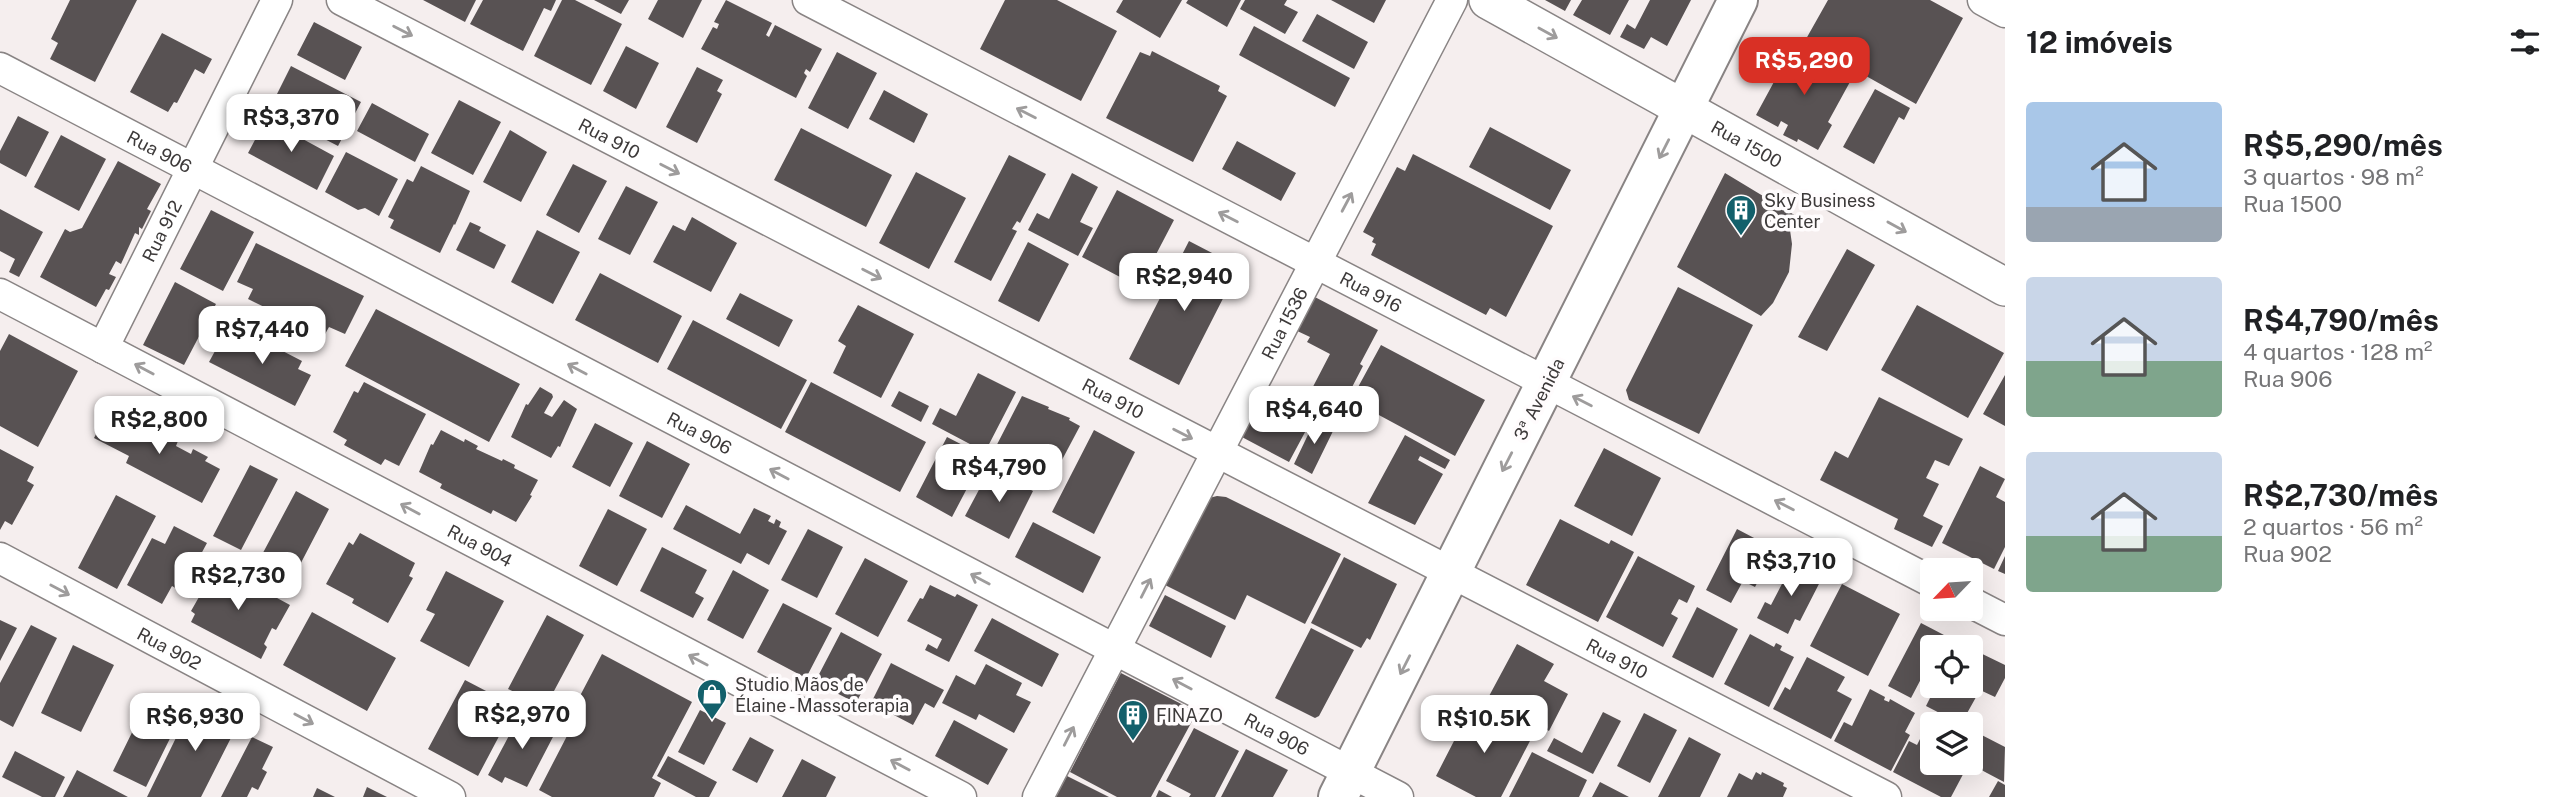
<!DOCTYPE html>
<html lang="pt">
<meta charset="utf-8">
<style>
body{margin:0;font-family:"Public Sans",sans-serif;background:#f2f2f2;color:#202124;height:100vh;display:flex;flex-direction:column;font-size:26px;white-space:nowrap}
*{box-sizing:border-box;margin:0}
p{font-size:23px;color:#757577}
.icon{flex:none;width:38px;height:38px;fill:none;stroke:currentColor;stroke-width:2;stroke-linecap:round;stroke-linejoin:round}
.map{position:relative;flex:1;overflow:hidden}
.panel{display:flex;flex-direction:column;background:#fff;width:560px}
.panel>*{flex:none}
.needle{width:46px;rotate:245deg}
.tools{position:absolute;left:1920px;top:558px;display:grid;gap:14px}
.tools a{display:grid;place-items:center;width:63px;height:63px;border-radius:7px;background:#fff;box-shadow:0 7px 28px #0002;font-size:35px}
.price{position:absolute;translate:-50% -60px;padding:0 16px;border-radius:14px;background:#fff;color:#222;font-size:23px;line-height:46px;filter:drop-shadow(0 2px 4px #0008)}
.price::after{content:'';position:absolute;left:50%;top:42px;width:21px;height:16px;margin-left:-10px;background:inherit;clip-path:polygon(0 0,100% 0,50% 100%)}
.price.active{background:#d93025;color:#fff}
ul{padding:0;list-style:none}
li{display:flex;align-items:center;gap:21px;height:175px;padding:0 21px}
li span{display:grid;place-items:center;flex:none;width:196px;height:140px;border-radius:7px;color:#555}
li>.icon{margin-inline-start:auto}
span .icon{width:84px;height:84px;fill:#fffc;stroke-width:1}
li b{font-size:30px}
h2{display:flex;justify-content:space-between;align-items:center;height:84px;padding:0 21px;font-size:30px}
main{display:flex;flex:1;min-height:0}
.map>svg:first-child{display:block}
.building{fill:#585253}
.lines{fill:none;stroke-linecap:round;stroke-linejoin:round}
.minor-casing{stroke:#898484;stroke-width:33}
.tertiary-casing{stroke:#898484;stroke-width:40}
.primary-casing{stroke:#898484;stroke-width:42}
.minor{stroke:#fff;stroke-width:30}
.tertiary{stroke:#fff;stroke-width:37}
.primary{stroke:#fff;stroke-width:38}
.oneway{stroke:#9e9c9c}
.labels{text-anchor:middle;dominant-baseline:central;stroke-width:7;stroke-linejoin:round;paint-order:stroke}
.street-label{font-size:18px;fill:#3d3a3a;stroke:#fffcfd}
.poi-label{font-size:18px;fill:#3d3a3a;stroke:#fffcfd;text-anchor:start}
</style>
<main>
<div class="map">
<svg width="2005" height="797" viewBox="0 0 2005 797">
<rect width="100%" height="100%" fill="#f5eeee"/>
<path class="building" d="M70,0H137L95,82L50,59L58,43L51,39Z
M423,0H476L465,22Z
M483,0H556L551,11L544,8L523,51L470,24Z
M562,0H575L622,24L591,85L534,56Z
M594,0H629L621,14Z
M658,0H702L683,38L648,19Z
M726,0L772,23L766,35L769,37L775,25L822,49L810,72L806,69L804,73L807,76L796,98L701,49L713,27L717,29L719,24L714,22Z
M1005,0H1057L1117,31L1081,101L980,49Z
M1123,0H1182L1160,38L1116,12Z
M1188,0H1241L1227,27L1186,3Z
M1245,0H1287L1284,5L1298,12L1285,34L1240,9Z
M1331,0H1386L1374,23Z
M1545,0H1571L1565,11Z
M1582,0H1629L1610,35L1573,15Z
M1650,0H1691L1667,46L1651,37L1644,49L1620,37L1627,24L1635,29Z
M1828,0H1930L1963,18L1916,104L1866,76L1868,73L1806,39Z
M1317,14L1368,42L1354,69L1302,41Z
M314,22L362,47L345,80L297,55Z
M1254,26L1350,78L1335,107L1239,55Z
M162,33L212,59L204,74L195,69L177,103L174,102L168,112L130,92Z
M1795,43L1821,57L1819,63L1851,80L1828,122L1832,125L1818,150L1798,139L1797,142L1783,135L1788,125L1781,121L1778,127L1756,115Z
M626,46L659,63L636,109L603,91Z
M1152,51L1220,86L1218,91L1227,96L1193,162L1106,118L1140,52L1150,56Z
M837,52L877,73L848,129L808,108Z
M291,66L361,102L338,146L269,110Z
M697,67L723,80L717,91L722,94L697,143L666,127Z
M1875,89L1910,108L1904,120L1899,117L1874,164L1843,147Z
M884,90L928,114L914,143L869,119Z
M459,100L501,122L473,175L431,153Z
M372,103L429,134L415,162L357,131Z
M18,116L49,132L26,177L0,163V151Z
M266,119L334,156L317,190L248,153Z
M1490,127L1571,170L1550,210L1469,167Z
M801,128L892,175L866,227L774,180Z
M510,130L547,152L521,202L483,182Z
M61,135L106,159L79,211L34,187Z
M1237,141L1296,173L1281,201L1222,169Z
M346,152L398,179L379,216L365,208L358,210L325,192Z
M1413,154L1553,226L1506,317L1490,308L1486,315L1371,255L1376,244L1372,242L1374,238L1363,232L1397,167L1405,171Z
M1009,155L1046,174L1020,223L1017,221L1012,229L1017,231L991,281L954,262Z
M118,161L161,184L147,209L151,211L142,229L139,227V235L135,233L121,264L116,261L109,274L116,277L109,290L106,289L96,307L40,277L65,229L70,232L82,228Z
M573,164L607,181L579,233L546,215Z
M421,166L470,191L455,225L454,224L440,253L390,228L394,220L388,217L407,179L413,182Z
M916,172L966,198L929,269L879,243Z
M1072,173L1098,187L1080,222L1093,228L1078,256L1028,230L1037,213L1049,219Z
M1725,173L1796,216L1790,230L1792,244L1789,272L1773,303L1761,316L1677,267Z
M626,186L658,202L630,255L598,239Z
M1117,190L1174,220L1139,287L1082,257Z
M0,209L43,232L19,277L9,272L15,259L0,251Z
M211,210L254,232L223,291L180,269Z
M692,217L737,243L711,292L653,262L673,225L685,231Z
M470,222L481,227L479,231L506,245L494,269L456,250Z
M537,230L580,252L553,304L511,282Z
M1189,241L1239,267L1179,385L1129,359Z
M1028,242L1069,264L1039,322L998,301Z
M256,243L364,296L345,334L329,327L324,336L248,299L253,289L237,282Z
M1847,249L1875,265L1827,351L1798,337Z
M600,273L682,316L658,363L575,320Z
M175,282L216,304L184,365L143,345Z
M1678,287L1753,325L1699,434L1629,400L1626,390Z
M740,293L793,320L779,347L726,319Z
M1311,295L1378,330L1360,364L1363,366L1335,420L1304,404L1330,354L1307,342L1310,337L1293,329Z
M858,305L914,334L881,398L833,373L846,346L838,341Z
M1917,305L2004,353L1968,418L1881,370Z
M376,309L520,384L489,442L345,366Z
M693,320L807,380L781,429L667,369Z
M242,330L302,361L298,369L311,375L295,406L209,362L226,331L238,337Z
M9,334L78,371L38,447L0,426V351Z
M1381,345L1485,400L1455,456L1351,400Z
M978,373L1016,392L985,452L932,424L940,408L956,416Z
M2005,375V426L1983,414Z
M364,382L426,414L399,466L385,459L381,465L344,445L347,440L333,432L354,391L358,393Z
M811,382L926,442L900,492L785,432Z
M540,387L552,394L553,397L544,413L552,417L564,400L577,409L560,447L558,446L551,458L511,437L526,404L528,405Z
M899,391L929,406L921,422L891,406Z
M1261,395L1311,421L1289,462L1240,436Z
M1022,396L1049,407L1048,409L1070,418L1069,420L1080,426L1046,490L989,460Z
M1879,397L1963,439L1949,466L1935,460L1926,478L1939,484L1923,516L1943,526L1932,547L1894,529L1898,519L1820,480L1835,451L1848,458Z
M109,410L132,422L134,418L148,426L146,430L161,438L163,433L178,441L176,446L191,454L193,449L208,457L205,461L220,469L202,503L126,463L129,456L94,438Z
M1316,418L1335,427L1312,474L1294,464Z
M595,423L633,443L610,487L572,467Z
M441,430L464,442L465,439L478,446L476,449L502,461L503,459L515,465L514,468L538,480L530,495L532,496L516,522L493,510L491,514L440,488L442,484L419,472L431,444L433,445Z
M1094,430L1135,452L1094,534L1052,512Z
M1405,435L1450,460L1445,469L1420,456L1418,460L1443,474L1415,525L1368,503Z
M947,437L984,456L952,517L916,497Z
M647,441L690,464L662,518L619,496Z
M1604,448L1661,478L1632,536L1574,506Z
M0,449L34,467L27,481L34,485L12,525L5,521L0,530Z
M250,465L278,479L241,550L213,536Z
M1980,466L2005,479L1996,497L2005,502V547L1994,569L1942,543Z
M990,469L1033,491L1009,539L965,516Z
M296,491L329,509L291,582L257,564Z
M116,495L156,516L117,589L78,568Z
M1217,496L1226,497L1341,554L1305,624L1247,595L1235,620L1163,584L1209,498Z
M686,505L740,534L754,508L771,516L768,521L774,524L776,519L781,522L779,527L787,531L769,565L747,553L741,564L673,529Z
M608,509L647,529L617,586L579,566Z
M1560,519L1609,544L1611,540L1634,552L1598,622L1526,585Z
M1033,522L1101,557L1083,593L1015,557Z
M174,526L207,543L181,591L172,586L162,604L127,585L152,538L165,544Z
M808,529L843,547L817,598L781,580Z
M1737,529L1775,549L1755,587L1743,581L1731,603L1706,590Z
M360,533L415,563L409,576L413,578L388,623L352,603L354,599L326,584L349,542L353,545Z
M662,547L707,570L695,593L704,598L693,618L640,591Z
M1638,556L1695,586L1687,603L1679,599L1671,614L1678,618L1663,647L1606,617Z
M2005,556V574L1998,571Z
M1344,557L1397,584L1370,640L1367,638L1361,648L1311,623Z
M865,558L908,581L878,637L835,614Z
M1794,561L1823,576L1800,621L1795,619L1788,634L1757,618L1765,602L1771,605Z
M216,565L290,605L276,630L272,628L264,644L267,647L261,659L191,622L195,614L191,611L203,590L207,592L211,586L206,584Z
M733,570L769,590L743,639L707,620Z
M446,571L504,601L469,667L420,641L435,614L426,610Z
M1842,584L1900,614L1868,676L1810,646Z
M930,585L955,597L957,594L978,605L949,662L925,650L928,644L937,649L942,639L907,621L920,598L923,599Z
M1165,595L1226,626L1211,658L1149,626Z
M783,603L832,628L806,678L757,652Z
M1697,607L1738,629L1713,678L1672,657Z
M312,612L396,658L367,711L283,665Z
M547,615L584,635L547,704L529,694L527,698L508,689Z
M992,618L1059,654L1042,687L974,651Z
M0,620L17,628L0,661Z
M1921,623L1944,635L1938,648H1932V658L1911,698L1888,686Z
M31,625L57,638L13,727L0,720V683Z
M1311,628L1354,650L1319,716L1315,718L1275,698Z
M841,632L882,654L856,703L815,682Z
M1750,634L1774,647L1776,643L1782,646L1780,650L1794,657L1769,707L1724,684Z
M1517,644L1554,664L1544,681L1568,694L1549,731L1488,698Z
M73,645L114,665L81,732L41,713Z
M1970,648L2005,665V678L1995,697L1980,690L1961,724L1926,706L1936,686H1970Z
M602,654L692,702L652,778L661,783L654,797H552L539,790L568,734L562,730Z
M1807,657L1845,677L1837,691L1852,699L1831,739L1773,709L1785,687L1790,690Z
M891,663L944,690L934,708L925,703L913,725L871,703Z
M986,664L1022,683L1016,695L1031,702L1014,733L979,714L976,720L942,703L956,675L975,685Z
M1121,673L1197,712L1151,797H1117L1070,772Z
M465,680L515,706L478,776L428,749Z
M1870,689L1885,697L1884,700L1889,702L1890,699L1915,713L1905,732L1910,735L1891,771L1834,741L1844,722L1852,726Z
M150,696L183,712L146,787L113,771Z
M195,699L239,722L201,797H147Z
M1472,706L1532,737L1501,797H1476L1436,776Z
M700,710L726,723L704,765L678,752Z
M1603,712L1621,721L1593,774L1547,751L1554,738L1582,753Z
M517,713L555,733L527,787L505,777L502,783L488,775L511,732L507,730Z
M1644,713L1677,730L1650,783L1617,766Z
M1932,715L1949,724H1932V763H1969L1951,797H1941L1893,772L1909,741L1917,745Z
M954,720L1008,749L988,785L935,756Z
M1194,728L1239,751L1215,797H1189L1191,794L1166,781Z
M1970,729L2005,747L2004,782L1970,764Z
M252,737L273,747L262,769L267,772L258,790L252,787L247,797H221Z
M750,737L774,750L757,783L732,770Z
M1689,737L1721,754L1700,797H1658Z
M1246,749L1288,770L1273,797H1221Z
M15,751L65,777L55,797H42L2,777Z
M1532,752L1587,780L1579,797H1509Z
M668,756L717,782L709,797H696L657,776Z
M802,759L836,777L826,797H782Z
M77,770L128,797H63Z
M1756,772L1761,775L1762,772L1784,783L1783,786L1787,788L1783,797H1727L1739,773L1752,780Z
M1067,776L1109,797H1056Z
M1998,781L2005,785V797H1989Z
M1600,782L1629,797H1592Z
M367,787L387,797H363Z
M317,788L335,797H313Z
M1159,790L1172,797H1156Z"/>
<g class="lines">
<g class="minor-casing">
<g id="minor">
<path id="s1" d="M342,0L1886,797"/>
<path id="s2" d="M808,0L1932,582"/>
<path d="M1983,0L2005,12"/>
<path id="s3" d="M0,68L1398,797"/>
<path id="s4" d="M0,294L961,797"/>
<path id="s5" d="M103,348L277,0"/>
<path id="s6" d="M0,558L450,797"/>
<path d="M1970,602L2005,620"/>
<path id="s7" d="M1038,797L1452,0"/>
</g>
</g>
<g class="tertiary-casing">
<g id="tertiary">
<path id="s8" d="M1488,0L2005,287"/>
</g>
</g>
<g class="primary-casing">
<path id="primary" d="M1338,797L1738,0"/>
</g>
<use href="#minor" class="minor"/>
<use href="#tertiary" class="tertiary"/>
<use href="#primary" class="primary"/>
</g>
<defs><path id="oneway-shaft" d="M-6 0H5M1.5-3L5.5 0L1.5 3" fill="none" stroke-width="1.6" stroke-linecap="round" stroke-linejoin="round" transform="scale(1.75)"/></defs>
<g class="oneway">
<use href="#oneway-shaft" transform="translate(403 31) rotate(27)"/>
<use href="#oneway-shaft" transform="translate(1548 33) rotate(29)"/>
<use href="#oneway-shaft" transform="translate(1026 113) rotate(-153)"/>
<use href="#oneway-shaft" transform="translate(1664 149) rotate(117)"/>
<use href="#oneway-shaft" transform="translate(670 169) rotate(27)"/>
<use href="#oneway-shaft" transform="translate(1347 202) rotate(-62)"/>
<use href="#oneway-shaft" transform="translate(1228 217) rotate(-153)"/>
<use href="#oneway-shaft" transform="translate(1897 227) rotate(29)"/>
<use href="#oneway-shaft" transform="translate(872 274) rotate(27)"/>
<use href="#oneway-shaft" transform="translate(144 369) rotate(-152)"/>
<use href="#oneway-shaft" transform="translate(577 369) rotate(-152)"/>
<use href="#oneway-shaft" transform="translate(1582 401) rotate(-153)"/>
<use href="#oneway-shaft" transform="translate(1183 434) rotate(27)"/>
<use href="#oneway-shaft" transform="translate(1507 462) rotate(117)"/>
<use href="#oneway-shaft" transform="translate(779 474) rotate(-152)"/>
<use href="#oneway-shaft" transform="translate(1784 505) rotate(-153)"/>
<use href="#oneway-shaft" transform="translate(410 509) rotate(-152)"/>
<use href="#oneway-shaft" transform="translate(980 579) rotate(-152)"/>
<use href="#oneway-shaft" transform="translate(1146 588) rotate(-63)"/>
<use href="#oneway-shaft" transform="translate(60 590) rotate(28)"/>
<use href="#oneway-shaft" transform="translate(698 660) rotate(-152)"/>
<use href="#oneway-shaft" transform="translate(1405 665) rotate(117)"/>
<use href="#oneway-shaft" transform="translate(1182 684) rotate(-152)"/>
<use href="#oneway-shaft" transform="translate(304 719) rotate(28)"/>
<use href="#oneway-shaft" transform="translate(1069 736) rotate(-63)"/>
<use href="#oneway-shaft" transform="translate(900 765) rotate(-152)"/>
</g>
<defs>
<g id="building-pin" transform="scale(1.575)"><path d="M0 17L-7.5 6A9.5 9.5 0 1 1 7.5 6Z" fill="#13606b" stroke="#fffcfd"/><path d="M-4-6H4V6H1V3H-1V6H-4ZM-2.5-4.3h1.7v1.8h-1.7ZM.8-4.3h1.7v1.8H.8ZM-2.5-1h1.7V.8h-1.7ZM.8-1h1.7V.8H.8Z" fill="#fff"/></g>
<g id="shop-pin" transform="scale(1.575)"><path d="M0 17L-7.5 6A9.5 9.5 0 1 1 7.5 6Z" fill="#13606b" stroke="#fffcfd"/><path d="M-5-2.5h2.3a2.7 3.5 0 0 1 5.4 0H5L5.5 6h-11ZM-1.5-2.5h3a1.5 2.3 0 0 0-3 0Z" fill="#fff"/></g>
</defs>
<g fill-rule="evenodd">
<use href="#building-pin" x="1741" y="210"/>
<use href="#shop-pin" x="712" y="694"/>
<use href="#building-pin" x="1133" y="715"/>
</g>
<g class="labels">
<g class="street-label">
<text stroke="none"><textPath href="#s1" startOffset="301">Rua 910</textPath></text>
<text stroke="none"><textPath href="#s8" startOffset="296">Rua 1500</textPath></text>
<text stroke="none"><textPath href="#s3" startOffset="180">Rua 906</textPath></text>
<text stroke="none"><textPath href="#s5" startOffset="131">Rua 912</textPath></text>
<text stroke="none"><textPath href="#s2" startOffset="634">Rua 916</textPath></text>
<text stroke="none"><textPath href="#s7" startOffset="534">Rua 1536</textPath></text>
<text stroke="none"><textPath href="#s1" startOffset="868">Rua 910</textPath></text>
<text transform="translate(1539 399) rotate(-63)">3ª Avenida</text>
<text stroke="none"><textPath href="#s3" startOffset="789">Rua 906</textPath></text>
<text stroke="none"><textPath href="#s4" startOffset="542">Rua 904</textPath></text>
<text stroke="none"><textPath href="#s6" startOffset="192">Rua 902</textPath></text>
<text stroke="none"><textPath href="#s1" startOffset="1435">Rua 910</textPath></text>
<text stroke="none"><textPath href="#s3" startOffset="1440">Rua 906</textPath></text>
</g>
<g class="poi-label">
<text x="1764" y="200">Sky Business<tspan x="1764" dy="21">Center</tspan></text>
<text x="735" y="684">Studio Mãos de<tspan x="735" dy="21">Élaine - Massoterapia</tspan></text>
<text x="1156" y="715">FINAZO</text>
</g>
</g>
</svg>
<div class="tools">
<a><svg class="needle" viewBox="-14 -14 28 28"><path d="M0-13l5 13h-10z" fill="#e53935"/><path d="M0 13l5-13h-10z" fill="#757577"/></svg></a>
<a><svg class="icon" aria-label="locate" viewBox="0 0 24 24"><circle cx="12" cy="12" r="6"/><path d="M12 2v4M12 18v4M2 12h4M18 12h4"/></svg></a>
<a><svg class="icon" aria-label="layers" viewBox="0 0 24 24"><path d="M12 4l9 5-9 5-9-5zM3 14l9 5 9-5"/></svg></a>
</div>
<b class="price active" style="left:1804px;top:97px">R$5,290</b>
<b class="price" style="left:291px;top:154px">R$3,370</b>
<b class="price" style="left:1184px;top:313px">R$2,940</b>
<b class="price" style="left:262px;top:366px">R$7,440</b>
<b class="price" style="left:1314px;top:446px">R$4,640</b>
<b class="price" style="left:159px;top:456px">R$2,800</b>
<b class="price" style="left:999px;top:504px">R$4,790</b>
<b class="price" style="left:1791px;top:598px">R$3,710</b>
<b class="price" style="left:238px;top:612px">R$2,730</b>
<b class="price" style="left:522px;top:751px">R$2,970</b>
<b class="price" style="left:195px;top:753px">R$6,930</b>
<b class="price" style="left:1484px;top:755px">R$10.5K</b>
</div>
<section class="panel">
<h2>12 imóveis<svg class="icon" aria-label="filters" viewBox="0 0 24 24"><path d="M4 7h16M4 17h16"/><circle cx="9" cy="7" r="2"/><circle cx="15" cy="17" r="2"/></svg></h2>
<ul>
<li><span style="background:linear-gradient(#a9c7e8 75%,#9aa5b1 0)"><svg class="icon" aria-label="home" viewBox="0 0 24 24"><path d="M3 11l9-7 9 7M6 9v11h12V9"/></svg></span><div><b>R$5,290/mês</b><p>3 quartos · 98 m²</p><p>Rua 1500</p></div></li>
<li><span style="background:linear-gradient(#c9d6e8 60%,#7fa58c 0)"><svg class="icon" aria-label="home" viewBox="0 0 24 24"><path d="M3 11l9-7 9 7M6 9v11h12V9"/></svg></span><div><b>R$4,790/mês</b><p>4 quartos · 128 m²</p><p>Rua 906</p></div></li>
<li><span style="background:linear-gradient(#c9d6e8 60%,#7fa58c 0)"><svg class="icon" aria-label="home" viewBox="0 0 24 24"><path d="M3 11l9-7 9 7M6 9v11h12V9"/></svg></span><div><b>R$2,730/mês</b><p>2 quartos · 56 m²</p><p>Rua 902</p></div></li>
</ul>
</section>
</main>
